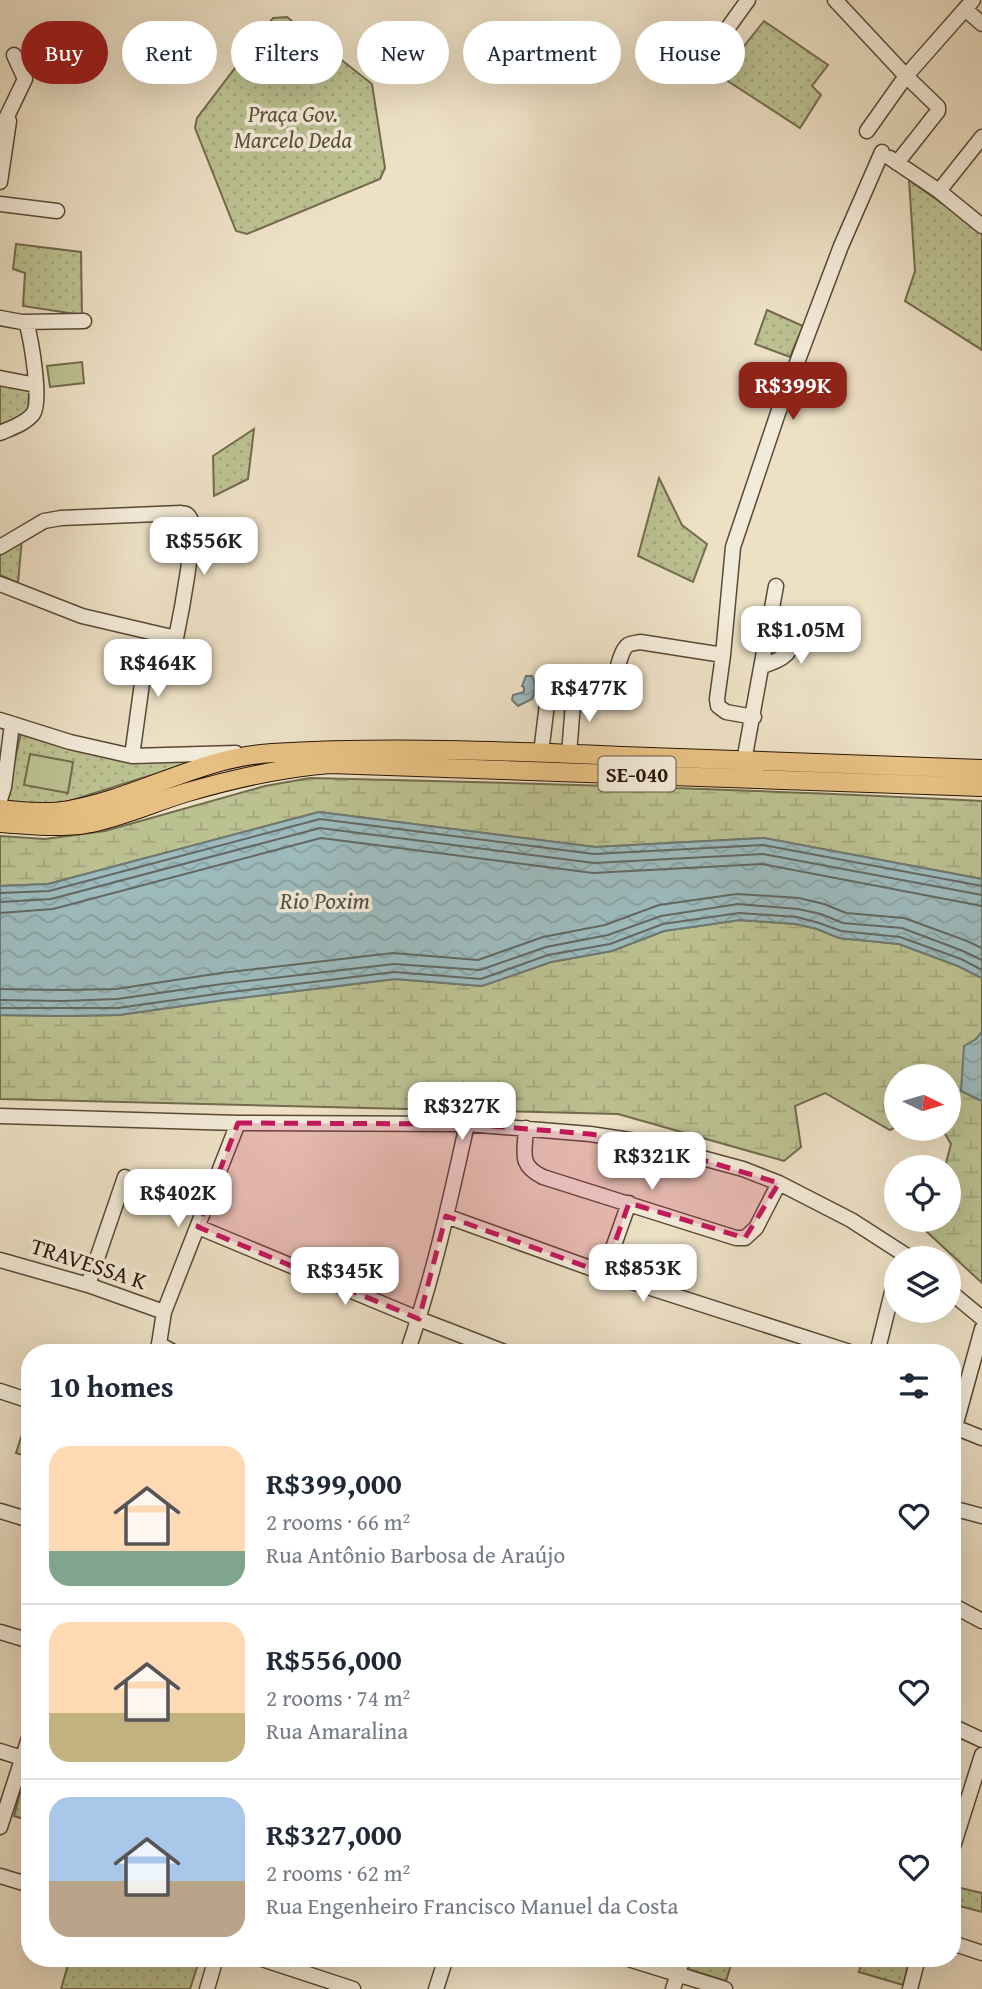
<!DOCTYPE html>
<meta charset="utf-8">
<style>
body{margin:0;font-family:"Gentium Book Plus",serif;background:#f6f6f7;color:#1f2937;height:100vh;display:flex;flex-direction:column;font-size:26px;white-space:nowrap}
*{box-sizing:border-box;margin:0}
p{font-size:23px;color:#747a83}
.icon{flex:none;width:38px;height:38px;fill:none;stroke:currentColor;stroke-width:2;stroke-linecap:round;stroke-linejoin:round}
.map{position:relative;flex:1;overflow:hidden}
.panel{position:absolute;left:21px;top:1344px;width:940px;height:623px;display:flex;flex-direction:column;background:#fff;border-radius:28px;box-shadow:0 7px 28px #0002}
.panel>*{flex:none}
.guide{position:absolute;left:21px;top:21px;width:942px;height:63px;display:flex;gap:14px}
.needle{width:46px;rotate:95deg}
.tools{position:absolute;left:884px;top:1064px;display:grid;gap:14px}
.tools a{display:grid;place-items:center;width:77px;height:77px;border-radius:50%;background:#fff;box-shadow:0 7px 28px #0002;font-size:35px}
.price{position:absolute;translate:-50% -60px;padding:0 16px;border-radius:14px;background:#fff;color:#222;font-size:23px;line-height:46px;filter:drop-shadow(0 2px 4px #0008)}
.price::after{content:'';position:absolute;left:50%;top:42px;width:21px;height:16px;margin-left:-10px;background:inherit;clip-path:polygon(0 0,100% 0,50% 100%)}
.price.selected{background:#8f2418;color:#fff}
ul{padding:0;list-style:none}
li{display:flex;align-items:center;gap:21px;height:175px;padding:0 28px}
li+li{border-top:2px solid #e0e1e3}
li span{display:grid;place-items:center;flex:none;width:196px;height:140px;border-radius:21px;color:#555}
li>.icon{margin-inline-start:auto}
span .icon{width:84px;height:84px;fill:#fffc;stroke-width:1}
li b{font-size:30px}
h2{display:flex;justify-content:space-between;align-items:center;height:84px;padding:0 28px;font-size:30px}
.tag{padding:0 24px;border-radius:32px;background:#fff;box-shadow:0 7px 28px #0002;font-size:24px;line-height:63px}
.tag.selected{background:#8f2418;color:#fff}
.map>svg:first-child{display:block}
.grass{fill:url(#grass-dots);stroke:#726b4c;stroke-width:2}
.wetland{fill:url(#wetland-marsh);stroke:#726b4c;stroke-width:2}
.garden{fill:#bcc192;stroke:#726b4c;stroke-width:2}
.water{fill:url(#water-waves);stroke:#6e7974;stroke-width:2}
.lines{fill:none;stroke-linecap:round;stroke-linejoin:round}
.shore{stroke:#626862;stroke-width:2}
.minor-casing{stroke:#594835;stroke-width:17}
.major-casing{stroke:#281505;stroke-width:20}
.minor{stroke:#f3ebd9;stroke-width:14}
.major{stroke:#e6c082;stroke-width:18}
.marked{fill:#c2185b;fill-opacity:0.2;stroke:#c2185b;stroke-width:5;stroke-dasharray:14 9;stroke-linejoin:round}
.labels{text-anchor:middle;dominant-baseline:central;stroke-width:7;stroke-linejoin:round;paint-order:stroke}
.shield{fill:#f3ebd9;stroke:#655545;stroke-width:2}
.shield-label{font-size:21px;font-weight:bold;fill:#281505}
.park-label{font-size:23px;font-style:italic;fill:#5c5136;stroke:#f3ebd9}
.street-label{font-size:23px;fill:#281505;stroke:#f3ebd9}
.water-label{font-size:24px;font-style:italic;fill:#514f46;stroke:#f3ebd9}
</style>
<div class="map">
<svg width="982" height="1989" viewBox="0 0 982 1989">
<defs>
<pattern id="grass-dots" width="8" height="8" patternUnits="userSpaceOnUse" patternTransform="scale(1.75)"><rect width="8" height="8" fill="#bcc192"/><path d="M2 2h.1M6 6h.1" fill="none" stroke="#a2a57c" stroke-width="1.8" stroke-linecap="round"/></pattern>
<pattern id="wetland-marsh" width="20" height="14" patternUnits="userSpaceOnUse" patternTransform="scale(1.75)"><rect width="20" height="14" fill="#bcc192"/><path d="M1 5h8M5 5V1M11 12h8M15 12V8" fill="none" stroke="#a2a57c"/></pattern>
<pattern id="water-waves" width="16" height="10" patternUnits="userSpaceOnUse" patternTransform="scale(1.75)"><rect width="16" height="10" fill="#9dbbbe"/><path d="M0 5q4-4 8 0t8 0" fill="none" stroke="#87a0a2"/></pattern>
</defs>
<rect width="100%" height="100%" fill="#ede0c5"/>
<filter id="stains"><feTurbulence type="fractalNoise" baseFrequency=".00286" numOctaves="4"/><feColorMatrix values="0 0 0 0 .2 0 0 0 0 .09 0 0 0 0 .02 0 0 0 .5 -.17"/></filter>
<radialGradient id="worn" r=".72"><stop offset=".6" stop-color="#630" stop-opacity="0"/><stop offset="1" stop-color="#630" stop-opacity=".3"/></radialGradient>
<path class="grass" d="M287,17L372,84L385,168L380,179L247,234L236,231L195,128L197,118L273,18Z
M764,21L828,65L812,86L821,95L800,128L720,76Z
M909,180L982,232V350L905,301L915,271Z
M16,244L81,252L82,315L23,306L25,273L13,269Z
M767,310L803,326L790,357L755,344Z
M0,382L35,388V413L0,428Z
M254,429L248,479L214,496L213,456Z
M659,478L682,525L707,544L693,582L638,556Z
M22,538L18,583L0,575V552Z
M21,733L87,751L215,755L66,802L36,805L5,803Z
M30,1409V1447L27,1456L16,1453Z
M20,1793L30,1796V1821L14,1816Z
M952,1886L982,1893V1912L952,1904Z
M70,1958H200L190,1989H61Z
M692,1958H709L731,1965L726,1981L688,1969Z
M874,1958H904L910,1960L903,1985L859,1972L863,1959L873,1962Z"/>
<path class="wetland" d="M310,778C534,783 758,789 982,801V879L764,838L595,847L319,812L48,884L0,886V836L45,839L105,831L265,786Z
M740,920L796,924L817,929L839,938L899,944L958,966L982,978V1032L976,1039L961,1091L982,1101V1283L914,1220H948V1167H945L951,1144L942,1129H948V1076H896V1127L890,1130L825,1093L795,1106L801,1147L784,1161L618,1114L0,1099V1015L63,1016L119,1015L224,1000L395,979L482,986L551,962L612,951L664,931Z"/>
<path class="garden" d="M82,362L84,383L50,387L47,366Z
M30,754L73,762L68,793L24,785Z"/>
<path class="water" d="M526,676H532C536,683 535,692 532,699L518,706L512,700L513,695L524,692V687L522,686Z
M319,812L595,847L764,838L982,879V978L958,966L899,944L839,938L817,929L796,924L740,920L664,931L612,951L551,962L482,986L395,979L224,1000L119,1015L63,1016L0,1015V886L48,884Z
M982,1032V1101L961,1091L964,1046L976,1039Z"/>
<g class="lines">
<path class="shore" d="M0,893L49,891L320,819L594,854L763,845L982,886
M0,902L51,899L320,828L594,863L763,854L982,895
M0,913L53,909L321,838L593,873L762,864L982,906
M0,989L63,990L116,989L221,973L393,953L478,960L543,937L605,925L659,905L737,894L799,898L824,904L846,913L904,918L967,941L982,948
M0,1000L63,1001L117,999L222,984L394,964L480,970L546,947L608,935L661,916L738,904L798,909L821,914L843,923L902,928L963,951L982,960
M0,1008H118L223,993L394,972L481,979L548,955L610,944L663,924L739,913L797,917L819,923L841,931L900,937L961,959L982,970"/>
<g class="minor-casing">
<path id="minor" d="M835,0L906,76L938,107V111L897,163
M965,9L982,24
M717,43L748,0
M0,131L25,79L14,55
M867,131L906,76L973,0
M890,158L939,191L982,226
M0,182L9,121
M939,191L982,137
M0,204L57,211
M0,318L22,322L84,321
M0,378L36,385
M0,433C11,428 25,424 33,414C42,402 31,338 26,322
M0,547L44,521L61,518L181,513C186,514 187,513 190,518C197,532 180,619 176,638L146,654L132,756
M0,584L82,616L176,638
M762,666C787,658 791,654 798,627
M613,686C616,676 620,650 628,645C631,643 636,643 640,642L723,655
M754,717L726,712L718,706L717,699L723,655L733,547L778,413L841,246L882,152
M0,720L70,742L132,756L236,753
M541,753L549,688L574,691L569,754
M744,761L776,586
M0,800L4,787L12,724
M0,1116L238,1123L467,1124L590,1134L643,1142L743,1169L779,1183L851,1220L910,1258
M526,1128C525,1153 518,1165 543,1177L736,1238H745L756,1228L779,1183
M446,1216L604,1273L853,1353
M198,1227L419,1319L507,1353
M0,1260L88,1285L164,1312
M604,1273L629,1203
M88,1285L125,1177
M948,1290L982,1318
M159,1344L175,1353
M156,1353L159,1344L164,1312L238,1123
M407,1353C433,1278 450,1201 467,1124
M877,1353L896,1276
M0,1391L30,1401
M952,1426L982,1438
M955,1427L982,1329
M952,1508L982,1516
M0,1511L30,1520
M952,1605L982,1621
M0,1632L30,1641
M952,1726L982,1740
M0,1751L28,1760
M0,1827L30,1735
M952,1850L982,1755
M0,1876L30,1885
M952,1943L982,1953
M259,1958L353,1989
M625,1958L725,1989
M207,1989L216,1958
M436,1989L446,1958
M673,1989L683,1958
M910,1989L918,1958"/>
</g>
<g class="major-casing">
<path id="major" d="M0,809C23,812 46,814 69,810C138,798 201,757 272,753C388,746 506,751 622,756C742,761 862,765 982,769
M0,823C28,825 58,828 86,824C121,818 154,802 188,792C236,778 280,768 330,764L982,787"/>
</g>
<use href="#minor" class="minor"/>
<use href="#major" class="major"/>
</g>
<path class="marked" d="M238,1123L467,1124L590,1134L643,1142L779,1183L745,1238L629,1203L604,1273L446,1216L419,1319L198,1227Z"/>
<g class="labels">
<rect class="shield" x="598.5" y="756.5" width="77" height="35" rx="5"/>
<g class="shield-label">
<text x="637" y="774">SE-040</text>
</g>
<g class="park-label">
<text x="293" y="113">Praça Gov.<tspan x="293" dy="26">Marcelo Deda</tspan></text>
</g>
<g class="street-label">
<text transform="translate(89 1263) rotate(18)">TRAVESSA K</text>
</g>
<g class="water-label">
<text x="325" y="900">Rio Poxim</text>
</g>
</g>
<rect width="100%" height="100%" filter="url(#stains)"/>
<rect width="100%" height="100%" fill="url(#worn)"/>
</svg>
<div class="tools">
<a><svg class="needle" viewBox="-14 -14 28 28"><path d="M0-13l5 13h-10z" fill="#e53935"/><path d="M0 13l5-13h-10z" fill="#747a83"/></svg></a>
<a><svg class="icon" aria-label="locate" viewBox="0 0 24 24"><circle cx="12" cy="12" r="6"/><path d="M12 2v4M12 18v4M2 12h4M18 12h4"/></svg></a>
<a><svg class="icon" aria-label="layers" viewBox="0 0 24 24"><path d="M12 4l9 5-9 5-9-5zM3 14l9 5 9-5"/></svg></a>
</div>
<b class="price selected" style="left:793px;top:422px">R$399K</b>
<b class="price" style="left:204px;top:577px">R$556K</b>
<b class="price" style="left:801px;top:666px">R$1.05M</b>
<b class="price" style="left:158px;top:699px">R$464K</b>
<b class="price" style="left:589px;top:724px">R$477K</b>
<b class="price" style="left:462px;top:1142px">R$327K</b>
<b class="price" style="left:652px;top:1192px">R$321K</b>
<b class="price" style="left:178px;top:1229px">R$402K</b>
<b class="price" style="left:643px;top:1304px">R$853K</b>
<b class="price" style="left:345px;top:1307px">R$345K</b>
<div class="guide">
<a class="tag selected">Buy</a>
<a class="tag">Rent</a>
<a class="tag">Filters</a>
<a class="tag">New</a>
<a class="tag">Apartment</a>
<a class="tag">House</a>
</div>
<section class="panel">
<h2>10 homes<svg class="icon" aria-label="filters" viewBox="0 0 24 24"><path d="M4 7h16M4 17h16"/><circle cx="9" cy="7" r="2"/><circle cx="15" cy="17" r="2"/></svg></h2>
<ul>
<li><span style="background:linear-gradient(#ffd9b3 75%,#7fa58c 0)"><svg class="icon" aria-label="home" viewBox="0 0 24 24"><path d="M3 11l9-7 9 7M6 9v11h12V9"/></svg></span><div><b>R$399,000</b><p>2 rooms · 66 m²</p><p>Rua Antônio Barbosa de Araújo</p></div><svg class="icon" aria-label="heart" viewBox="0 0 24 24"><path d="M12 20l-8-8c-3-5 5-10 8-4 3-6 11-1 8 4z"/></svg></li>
<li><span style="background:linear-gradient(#ffd9b3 65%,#c2b280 0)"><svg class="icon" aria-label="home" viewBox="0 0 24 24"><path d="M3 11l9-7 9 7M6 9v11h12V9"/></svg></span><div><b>R$556,000</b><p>2 rooms · 74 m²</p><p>Rua Amaralina</p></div><svg class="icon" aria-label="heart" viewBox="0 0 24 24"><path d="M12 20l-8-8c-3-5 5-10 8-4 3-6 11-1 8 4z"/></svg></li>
<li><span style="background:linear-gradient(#a9c7e8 60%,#b9a48a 0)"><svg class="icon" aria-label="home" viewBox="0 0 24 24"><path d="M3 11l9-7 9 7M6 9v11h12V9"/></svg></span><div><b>R$327,000</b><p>2 rooms · 62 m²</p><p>Rua Engenheiro Francisco Manuel da Costa</p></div><svg class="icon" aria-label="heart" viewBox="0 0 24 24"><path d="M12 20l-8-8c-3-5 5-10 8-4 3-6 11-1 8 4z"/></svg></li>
</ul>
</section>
</div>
